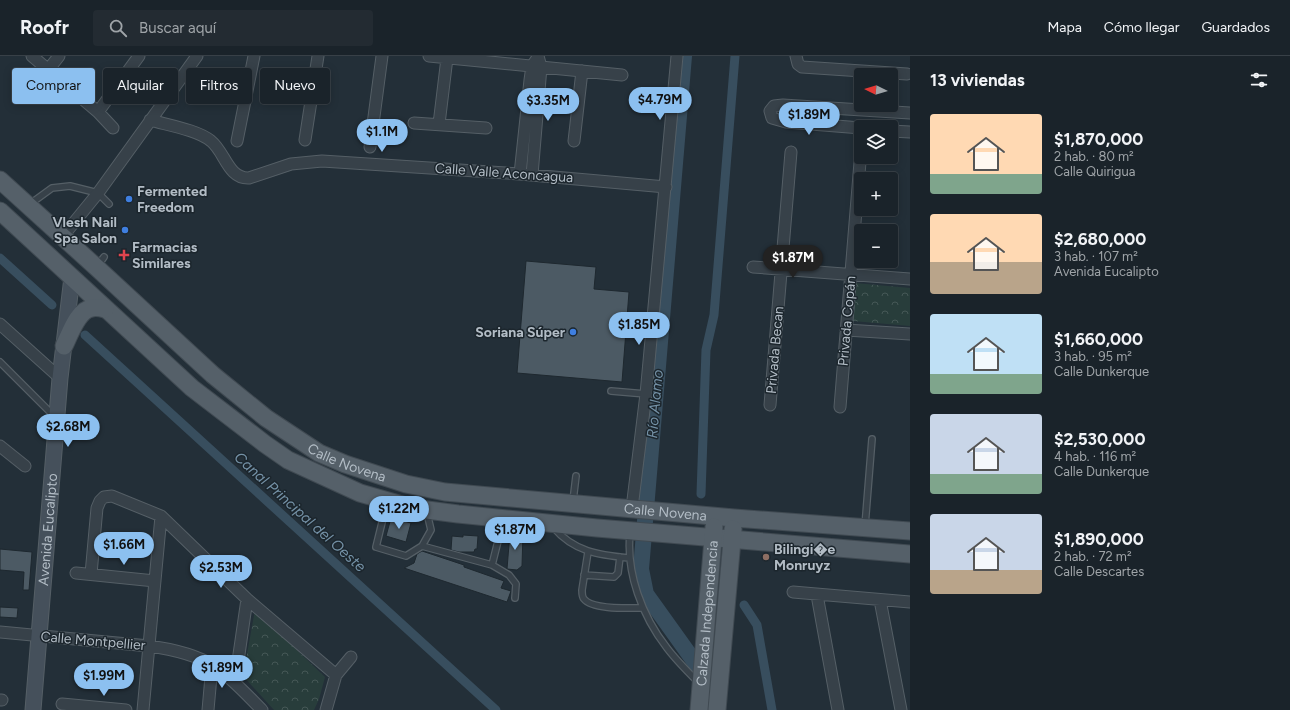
<!DOCTYPE html>
<html lang="es">
<meta charset="utf-8">
<style>
body{margin:0;font-family:Figtree,sans-serif;background:#232b32;color:#f1f3f6;height:100vh;display:flex;flex-direction:column;font-size:15px;white-space:nowrap}
*{box-sizing:border-box;margin:0}
p{font-size:13px;color:#9fa4a8}
.icon{flex:none;width:22px;height:22px;fill:none;stroke:currentColor;stroke-width:2;stroke-linecap:round;stroke-linejoin:round}
.map{position:relative;flex:1;overflow:hidden}
.details{display:flex;flex-direction:column;background:#1a232a;width:380px}
.details>*{flex:none}
.banner{position:absolute;left:12px;top:12px;width:380px;height:36px;display:flex;gap:8px}
.needle{width:26px;rotate:275deg}
.tools{position:absolute;left:854px;top:12px;display:grid;gap:8px}
.tools a{display:grid;place-items:center;width:44px;height:44px;border-radius:4px;background:#1a232a;box-shadow:0 2px 10px #0003,0 0 0 1px #384047;font-size:20px}
.price{position:absolute;translate:-50% -34px;padding:0 9px;border-radius:14px;background:#8cc0f0;color:#111;font-size:13px;line-height:26px;filter:drop-shadow(0 1px 2px #0008)}
.price::after{content:'';position:absolute;left:50%;top:24px;width:12px;height:9px;margin-left:-6px;background:inherit;clip-path:polygon(0 0,100% 0,50% 100%)}
.price.selected{background:#222;color:#fff}
ul{padding:0;list-style:none}
li{display:flex;align-items:center;gap:12px;height:100px;padding:0 20px}
li span{display:grid;place-items:center;flex:none;width:112px;height:80px;border-radius:4px;color:#555}
li>.icon{margin-inline-start:auto}
span .icon{width:48px;height:48px;fill:#fffc;stroke-width:1}
li b{font-size:17px}
h2{display:flex;justify-content:space-between;align-items:center;height:48px;padding:0 20px;font-size:17px}
.pill{padding:0 14px;border-radius:4px;background:#1a232a;box-shadow:0 2px 10px #0003,0 0 0 1px #384047;font-size:14px;line-height:36px}
.pill.selected{background:#8cc0f0;color:#111}
header{display:flex;align-items:center;gap:24px;box-sizing:border-box;height:56px;padding:0 20px;background:#1a232a;border-bottom:1px solid #384047}
header strong{font-size:19px}
nav{display:flex;gap:22px;margin-inline-start:auto;font-size:14px}
.search{width:280px;height:36px;background:#232b32;display:flex;align-items:center;gap:10px;box-sizing:border-box;padding:0 14px;border-radius:4px;color:#9fa4a8;font-size:15px}
main{display:flex;flex:1;min-height:0}
.map>svg:first-child{display:block}
.park{fill:url(#park-crowns)}
.lines{fill:none;stroke-linecap:round;stroke-linejoin:round}
.canal{stroke:#384e5e;stroke-width:9}
.river{stroke:#384e5e;stroke-width:16}
.building{fill:#4c5a64;stroke:#1e282f}
.lane-casing{stroke:#555f66;stroke-width:8}
.street-casing{stroke:#555f66;stroke-width:13}
.secondary-casing{stroke:#555f66;stroke-width:17}
.primary-casing{stroke:#404a52;stroke-width:19}
.lane{stroke:#374149;stroke-width:5.5}
.street{stroke:#374149;stroke-width:11}
.secondary{stroke:#45505b;stroke-width:15}
.primary{stroke:#556069;stroke-width:17}
.shop-dot{fill:#3f7fe0;stroke:#1c262d;stroke-width:1.5}
.health-dot{fill:#e0444e;stroke:#1c262d;stroke-width:1.5}
.education-dot{fill:#8d6e63;stroke:#1c262d;stroke-width:1.5}
.labels{text-anchor:middle;dominant-baseline:central;stroke-width:3;stroke-linejoin:round;paint-order:stroke}
.street-label{font-size:14px;fill:#b2bcc5;stroke:#1c262d}
.poi-label{font-size:14px;font-weight:bold;fill:#b2bcc5;stroke:#1c262d;text-anchor:start}
.water-label{font-size:15px;font-style:italic;fill:#7491a6;stroke:#1c262d}
</style>
<header>
<strong>Roofr</strong>
<div class="search"><svg class="icon" aria-label="search" viewBox="0 0 24 24"><circle cx="10" cy="10" r="6"/><path d="M15 15l6 6"/></svg>Buscar aquí</div>
<nav><a>Mapa</a><a>Cómo llegar</a><a>Guardados</a></nav>
</header>
<main>
<div class="map">
<svg width="910" height="654" viewBox="0 0 910 654">
<defs>
<pattern id="park-crowns" width="20" height="18" patternUnits="userSpaceOnUse"><rect width="20" height="18" fill="#283d3b"/><path d="M2 6a3 3 0 1 1 6 0M12 15a3 3 0 1 1 6 0" fill="none" stroke="#455756"/></pattern>
</defs>
<rect width="100%" height="100%" fill="#232f38"/>
<path class="park" d="M855,227L910,232V270L853,265Z
M255,554L325,621L319,643L314,654H274L243,620Z"/>
<g class="lines">
<path class="canal" d="M0,202L52,249
M85,279L496,654
M701,438L706,294L714,259L735,0
M744,549L757,569L772,654"/>
<path class="river" d="M684,0L641,513L646,538L699,612L702,625"/>
</g>
<path class="building" d="M526,205L596,211L594,233L629,236L622,326L517,317Z
M391,462L411,467L406,486L386,480Z
M510,476L523,477L522,510L517,514L507,513Z
M463,479L478,480L477,493H475L474,496H459L451,494L452,480L463,481Z
M0,493L32,496L29,534H23L24,516L0,514Z
M422,495L464,509V511L504,525L501,532L511,535L507,546L404,512L414,507L417,498Z
M0,551L18,552L17,562L0,561Z"/>
<g class="lines">
<g class="lane-casing">
<path id="lane" d="M30,148L52,132L70,130L98,137L109,148
M98,209L104,201
M0,306L54,360
M611,335L646,338
M573,445L576,420
M387,446L376,491L406,500L422,490L431,474L427,457
M865,470L872,383
M553,471C574,496 599,499 629,502
M630,477C626,517 642,560 667,592C676,604 687,615 698,626
M422,490L492,509L509,519L516,528L515,542
M588,496L582,534C582,538 582,541 584,543C592,554 630,552 643,552
M492,509L503,465
M584,519L614,521L618,517L620,501"/>
</g>
<g class="street-casing">
<path id="street" d="M32,0L98,56L113,72
M429,0L622,19
M796,0L798,8L802,11L907,18
M48,14L59,0
M98,56L139,0
M150,64C167,69 198,74 211,85C225,96 228,123 249,122L291,108L322,105L520,118L666,131
M414,67L486,72
M439,68L447,2
M861,72L786,66L772,62L770,55L774,50L783,49L910,57
M891,75L910,76
M305,84L318,0
M237,85L254,0
M574,85L582,15
M370,91L382,0
M520,118L530,24L532,10L536,4
M532,119L541,11L538,0
M63,180L98,137L197,0
M753,211L910,223
M0,268L60,322
M846,274L910,278
M770,349L791,96
M840,351L860,106
M0,390L25,410
M632,452L646,338L677,0
M76,517L155,525
M91,518L97,452L100,445L104,441L112,440L161,460L247,543L336,619
M793,536L910,546
M817,539L838,654
M880,544L901,654
M0,576L149,590C171,593 195,598 214,610C232,622 247,639 262,654
M235,626L247,543
M0,644H2
M62,648L126,654
M143,654L161,460
M208,654L212,609
M326,654L336,619L351,601"/>
</g>
<g class="secondary-casing">
<g id="secondary">
<path id="s1" d="M33,654L60,322L72,221"/>
</g>
</g>
<g class="primary-casing">
<g id="primary">
<path id="s2" d="M0,124L96,211L213,319L266,362L319,397L345,408L406,428L445,436L734,462L910,475"/>
<path d="M0,155L192,332L265,388L288,404L360,437L412,452L458,458L597,472L910,498"/>
<path d="M64,290C70,279 77,254 92,252C96,251 101,252 105,253"/>
<path id="s3" d="M699,654L714,471"/>
<path d="M717,654L733,473"/>
</g>
</g>
<use href="#lane" class="lane"/>
<use href="#street" class="street"/>
<use href="#secondary" class="secondary"/>
<use href="#primary" class="primary"/>
</g>
<g class="shop-dot">
<circle cx="129" cy="143" r="4"/>
<circle cx="125" cy="174" r="4"/>
<circle cx="573" cy="276" r="4"/>
</g>
<path class="health-dot" d="M122 193h4v4h4v4h-4v4h-4v-4h-4v-4h4z"/>
<circle class="education-dot" cx="766" cy="501" r="4"/>
<g class="labels">
<g class="street-label">
<text transform="translate(504 117) rotate(4)">Calle Valle Aconcagua</text>
<text transform="translate(847 265) rotate(-85)">Privada Copán</text>
<text transform="translate(775 294) rotate(-85)">Privada Becan</text>
<text stroke="none"><textPath href="#s2" startOffset="450">Calle Novena</textPath></text>
<text stroke="none"><textPath href="#s2" startOffset="774">Calle Novena</textPath></text>
<text stroke="none"><textPath href="#s1" startOffset="181">Avenida Eucalipto</textPath></text>
<text stroke="none"><textPath href="#s3" startOffset="97">Calzada Independencia</textPath></text>
<text transform="translate(93 585) rotate(5)">Calle Montpellier</text>
</g>
<g class="poi-label">
<text x="137" y="135">Fermented<tspan x="137" dy="16">Freedom</tspan></text>
<text x="117" y="166" text-anchor="end">Vlesh Nail<tspan x="117" dy="16">Spa Salon</tspan></text>
<text x="132" y="191">Farmacias<tspan x="132" dy="16">Similares</tspan></text>
<text x="565" y="276" text-anchor="end">Soriana Súper</text>
<text x="774" y="493">Bilingi�e<tspan x="774" dy="16">Monruyz</tspan></text>
</g>
<g class="water-label">
<text transform="translate(655 348) rotate(-85)">Río Alamo</text>
<text transform="translate(300 456) rotate(42)">Canal Principal del Oeste</text>
</g>
</g>
</svg>
<div class="tools">
<a><svg class="needle" viewBox="-14 -14 28 28"><path d="M0-13l5 13h-10z" fill="#e53935"/><path d="M0 13l5-13h-10z" fill="#9fa4a8"/></svg></a>
<a><svg class="icon" aria-label="layers" viewBox="0 0 24 24"><path d="M12 4l9 5-9 5-9-5zM3 14l9 5 9-5"/></svg></a>
<a>+</a>
<a>−</a>
</div>
<b class="price" style="left:660px;top:65px">$4.79M</b>
<b class="price" style="left:548px;top:66px">$3.35M</b>
<b class="price" style="left:809px;top:80px">$1.89M</b>
<b class="price" style="left:382px;top:97px">$1.1M</b>
<b class="price selected" style="left:793px;top:223px">$1.87M</b>
<b class="price" style="left:639px;top:290px">$1.85M</b>
<b class="price" style="left:68px;top:392px">$2.68M</b>
<b class="price" style="left:399px;top:474px">$1.22M</b>
<b class="price" style="left:515px;top:495px">$1.87M</b>
<b class="price" style="left:124px;top:510px">$1.66M</b>
<b class="price" style="left:221px;top:533px">$2.53M</b>
<b class="price" style="left:222px;top:633px">$1.89M</b>
<b class="price" style="left:104px;top:641px">$1.99M</b>
<div class="banner">
<a class="pill selected">Comprar</a>
<a class="pill">Alquilar</a>
<a class="pill">Filtros</a>
<a class="pill">Nuevo</a>
</div>
</div>
<section class="details">
<h2>13 viviendas<svg class="icon" aria-label="filters" viewBox="0 0 24 24"><path d="M4 7h16M4 17h16"/><circle cx="9" cy="7" r="2"/><circle cx="15" cy="17" r="2"/></svg></h2>
<ul>
<li><span style="background:linear-gradient(#ffd9b3 75%,#7fa58c 0)"><svg class="icon" aria-label="home" viewBox="0 0 24 24"><path d="M3 11l9-7 9 7M6 9v11h12V9"/></svg></span><div><b>$1,870,000</b><p>2 hab. · 80 m²</p><p>Calle Quirigua</p></div></li>
<li><span style="background:linear-gradient(#ffd9b3 60%,#b9a48a 0)"><svg class="icon" aria-label="home" viewBox="0 0 24 24"><path d="M3 11l9-7 9 7M6 9v11h12V9"/></svg></span><div><b>$2,680,000</b><p>3 hab. · 107 m²</p><p>Avenida Eucalipto</p></div></li>
<li><span style="background:linear-gradient(#bfe0f5 75%,#7fa58c 0)"><svg class="icon" aria-label="home" viewBox="0 0 24 24"><path d="M3 11l9-7 9 7M6 9v11h12V9"/></svg></span><div><b>$1,660,000</b><p>3 hab. · 95 m²</p><p>Calle Dunkerque</p></div></li>
<li><span style="background:linear-gradient(#c9d6e8 75%,#7fa58c 0)"><svg class="icon" aria-label="home" viewBox="0 0 24 24"><path d="M3 11l9-7 9 7M6 9v11h12V9"/></svg></span><div><b>$2,530,000</b><p>4 hab. · 116 m²</p><p>Calle Dunkerque</p></div></li>
<li><span style="background:linear-gradient(#c9d6e8 70%,#b9a48a 0)"><svg class="icon" aria-label="home" viewBox="0 0 24 24"><path d="M3 11l9-7 9 7M6 9v11h12V9"/></svg></span><div><b>$1,890,000</b><p>2 hab. · 72 m²</p><p>Calle Descartes</p></div></li>
</ul>
</section>
</main>
